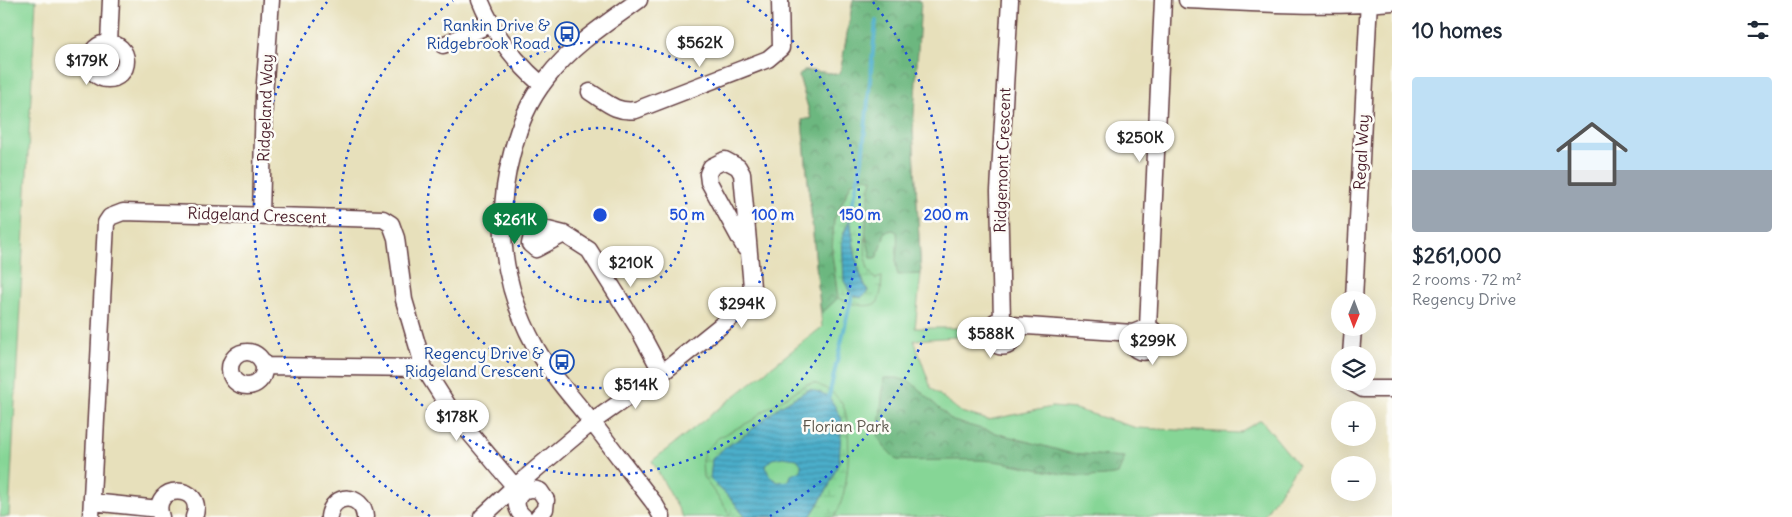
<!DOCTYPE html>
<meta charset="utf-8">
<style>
body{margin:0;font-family:Delius,sans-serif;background:#f2f2f3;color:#1f2937;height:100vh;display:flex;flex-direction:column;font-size:19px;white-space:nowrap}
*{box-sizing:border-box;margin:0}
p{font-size:16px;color:#747a83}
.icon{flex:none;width:28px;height:28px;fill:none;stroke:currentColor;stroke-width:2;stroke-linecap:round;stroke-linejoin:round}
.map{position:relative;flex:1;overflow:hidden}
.sheet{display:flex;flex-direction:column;background:#fff;width:400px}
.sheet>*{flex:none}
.needle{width:32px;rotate:181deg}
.tools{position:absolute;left:1331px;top:291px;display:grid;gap:10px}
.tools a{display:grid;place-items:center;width:45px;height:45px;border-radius:50%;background:#fff;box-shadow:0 5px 20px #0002;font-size:25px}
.price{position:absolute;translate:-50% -42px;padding:0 11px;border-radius:18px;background:#fff;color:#222;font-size:16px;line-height:32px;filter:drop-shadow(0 1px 2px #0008)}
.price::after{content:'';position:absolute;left:50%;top:30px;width:15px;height:11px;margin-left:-8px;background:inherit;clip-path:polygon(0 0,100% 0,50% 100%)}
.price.active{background:#0b8043;color:#fff}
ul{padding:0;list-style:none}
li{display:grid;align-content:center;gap:10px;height:265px;padding:0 20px}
li span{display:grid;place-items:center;height:155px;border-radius:5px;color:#555}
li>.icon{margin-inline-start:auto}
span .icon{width:90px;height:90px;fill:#fffc;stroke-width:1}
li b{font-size:21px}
h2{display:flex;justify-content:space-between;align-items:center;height:60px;padding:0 20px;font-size:21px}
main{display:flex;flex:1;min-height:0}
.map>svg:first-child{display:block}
.green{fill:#86d696;stroke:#687a60}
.forest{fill:url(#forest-crowns);stroke:#5b6b55}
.wetland{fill:url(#wetland-marsh);stroke:#687a60;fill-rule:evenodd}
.water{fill:url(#water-rules);stroke:#4a667a;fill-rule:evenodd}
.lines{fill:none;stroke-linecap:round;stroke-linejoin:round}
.stream{stroke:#4baeca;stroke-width:4}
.minor-casing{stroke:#623c41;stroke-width:19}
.minor{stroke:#fff;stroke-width:16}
.ring{fill:none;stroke:#1d4ed8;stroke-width:2.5;stroke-dasharray:2.5 5}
.labels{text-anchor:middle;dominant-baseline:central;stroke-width:5;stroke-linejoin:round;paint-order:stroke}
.transit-label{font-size:16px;fill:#164399;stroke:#fdfcf7;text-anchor:end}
.street-label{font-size:16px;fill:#4a1f2b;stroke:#fdfcf7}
.park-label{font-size:16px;fill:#5c564b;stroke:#fdfcf7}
.centre{fill:#1d4ed8;stroke:#fdfcf7;stroke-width:2.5}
.ring-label{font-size:15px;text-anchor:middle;font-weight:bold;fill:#1d4ed8;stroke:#fdfcf7;stroke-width:5;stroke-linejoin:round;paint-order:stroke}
</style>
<main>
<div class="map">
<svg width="1392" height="517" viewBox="0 0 1392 517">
<defs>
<pattern id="forest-crowns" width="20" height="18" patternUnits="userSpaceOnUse" patternTransform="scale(1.25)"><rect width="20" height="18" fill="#6cb77f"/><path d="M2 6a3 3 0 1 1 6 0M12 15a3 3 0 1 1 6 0" fill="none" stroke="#5b9468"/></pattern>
<pattern id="wetland-marsh" width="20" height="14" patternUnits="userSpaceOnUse" patternTransform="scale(1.25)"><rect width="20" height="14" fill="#86d696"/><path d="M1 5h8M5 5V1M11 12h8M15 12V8" fill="none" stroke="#75b781"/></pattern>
<pattern id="water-rules" width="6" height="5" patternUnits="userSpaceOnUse" patternTransform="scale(1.25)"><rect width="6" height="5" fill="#4baeca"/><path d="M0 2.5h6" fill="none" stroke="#408da4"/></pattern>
</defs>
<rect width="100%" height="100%" fill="#fdfcf7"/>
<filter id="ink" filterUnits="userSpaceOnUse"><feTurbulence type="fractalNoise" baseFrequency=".02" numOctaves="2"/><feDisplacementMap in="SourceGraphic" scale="10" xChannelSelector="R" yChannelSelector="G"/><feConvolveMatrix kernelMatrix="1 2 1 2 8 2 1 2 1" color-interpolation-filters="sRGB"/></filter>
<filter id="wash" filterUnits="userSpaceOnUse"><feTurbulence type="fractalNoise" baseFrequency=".0096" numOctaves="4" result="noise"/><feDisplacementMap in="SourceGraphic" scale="20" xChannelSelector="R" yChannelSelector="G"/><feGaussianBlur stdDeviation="1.12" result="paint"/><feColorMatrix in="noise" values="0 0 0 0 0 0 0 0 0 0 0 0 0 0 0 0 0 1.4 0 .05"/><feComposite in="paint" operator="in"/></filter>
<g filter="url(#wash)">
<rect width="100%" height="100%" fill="#e7e0bb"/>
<path class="green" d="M0,0H36L9,517H0Z
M853,0H878L913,130L921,274L915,328H975L970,336L914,340L931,388L961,412L988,420L1052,407L1075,409L1137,428L1238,433L1261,420L1298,465L1263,517H683L652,461L822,327L802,120L811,118L799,76L804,70L840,74Z"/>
<path class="forest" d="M853,0L921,1L913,131L921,274L898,275C893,262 899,248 897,232L893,230L885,232L881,248L876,258H871L865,232L868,192L872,179L852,182L834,220L832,253L838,298L821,314L802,120L811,118L799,76L804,70L840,74Z
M884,378H897L911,382L953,421L1069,453L1125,457L1118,474C1078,483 1033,466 993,461C961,458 929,462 897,460L885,448L878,437Z"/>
<path class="wetland" d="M866,177L872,179C867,196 862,253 868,269C870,273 873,276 875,279L882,277L881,292L878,302C866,310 849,303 838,298L832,253L834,220L852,182ZM850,219C854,244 855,269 868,291C851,265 832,250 850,219Z
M814,383C827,388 841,396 845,411C852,435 849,497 834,517H810L829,486L833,404L829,396C789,414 745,430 712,459L733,501L745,517H730L726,508L703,477L702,460L704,452L718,438L753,420L762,412L807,384Z"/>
<path class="water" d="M850,218C854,243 855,269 868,291L861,298L852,295L844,281L842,238Z
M810,389L829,396L842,419L839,462L829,486L810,517H745L733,501L710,479L712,459L723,449L745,435L780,406ZM783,457L797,459L801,464V471L791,475L789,481L778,482C771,478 767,474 766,465L772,459Z"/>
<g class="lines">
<path class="stream" d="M850,218L862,160L876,21
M829,396L852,295"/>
</g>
</g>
<g filter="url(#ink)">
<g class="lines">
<g class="minor-casing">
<path id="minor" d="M480,0C494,35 514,61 542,85
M639,0C607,23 571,46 547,78C528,102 520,123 512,153C494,219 502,286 535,346C551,374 572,398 592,422C613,449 633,476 654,503L662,517
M1187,0C1255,3 1324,8 1392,2
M109,43L111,0
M90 61a18 18 0 1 1 36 0a18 18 0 1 1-36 0Z
M443,45L491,24
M590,92C606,102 616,113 636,110L768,59L781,48L780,0
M261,216L264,96L271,0
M564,234L536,249L530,244L532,236L537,231L544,229L564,234L589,250L638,328L662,373
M1354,300L1369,0
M1002,320L999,191L1010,0
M1012,325C1020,340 1005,354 993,342C986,335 991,320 1001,320C1004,320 1009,323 1012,325L1133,333L1148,327
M1148,327L1163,0
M1133,333C1127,352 1149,360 1156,340L1153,330L1148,327
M230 369a17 17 0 1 1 34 0a17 17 0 1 1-34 0Z
M1351,355L1353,328
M265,366L424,368
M1351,382L1363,389H1392
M92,502L159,509
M91,517L106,223L110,217L123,212L383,219L391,224L396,238L404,300L424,368L452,412L521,494
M161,517C149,482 207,484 194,517
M329,517C332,492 363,493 365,517
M482,517L511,490L592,422L662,373L744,307L752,287L742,174L738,167L725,160L711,167L708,174L709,182L745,248L748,249
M524,517C508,504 521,483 540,491L546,500L545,509L538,517"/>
</g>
<use href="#minor" class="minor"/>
</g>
</g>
<g class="ring">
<circle cx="600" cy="215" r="87"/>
<circle cx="600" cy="215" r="173"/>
<path d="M747 1A260 260 0 1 1 453 1"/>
<path d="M430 516A346 346 0 0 1 327 2M873 2A346 346 0 0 1 770 516"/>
</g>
<defs>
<g id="bus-ring" transform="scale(1.25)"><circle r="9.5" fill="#fdfcf7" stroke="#1a4fb4" stroke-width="1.5"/><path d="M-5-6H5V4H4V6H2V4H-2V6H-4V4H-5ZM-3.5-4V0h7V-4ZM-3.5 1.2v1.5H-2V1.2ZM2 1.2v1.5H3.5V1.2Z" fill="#1a4fb4"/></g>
</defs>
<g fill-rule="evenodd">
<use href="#bus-ring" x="567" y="34"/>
<use href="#bus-ring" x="562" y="362"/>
</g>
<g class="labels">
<g class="transit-label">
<text x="550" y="25">Rankin Drive &amp;<tspan x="550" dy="18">Ridgebrook Road</tspan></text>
<text x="544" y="353">Regency Drive &amp;<tspan x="544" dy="18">Ridgeland Crescent</tspan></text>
</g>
<g class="street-label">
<text transform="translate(265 108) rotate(-88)">Ridgeland Way</text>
<text transform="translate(1361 152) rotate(-87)">Regal Way</text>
<text transform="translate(1002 160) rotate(-88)">Ridgemont Crescent</text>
<text transform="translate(257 215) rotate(2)">Ridgeland Crescent</text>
</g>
<g class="park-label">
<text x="846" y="426">Florian Park</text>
</g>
</g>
<circle cx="600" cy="215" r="8" class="centre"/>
<g class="ring-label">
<text x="687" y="220">50 m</text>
<text x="773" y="220">100 m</text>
<text x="860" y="220">150 m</text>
<text x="946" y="220">200 m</text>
</g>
</svg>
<div class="tools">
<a><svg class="needle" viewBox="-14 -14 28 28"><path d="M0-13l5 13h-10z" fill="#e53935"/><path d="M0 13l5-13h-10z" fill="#747a83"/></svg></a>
<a><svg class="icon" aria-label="layers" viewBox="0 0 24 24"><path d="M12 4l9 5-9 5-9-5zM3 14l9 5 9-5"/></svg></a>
<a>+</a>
<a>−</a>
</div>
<b class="price" style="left:700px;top:68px">$562K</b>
<b class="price" style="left:87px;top:86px">$179K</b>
<b class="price" style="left:1140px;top:163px">$250K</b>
<b class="price active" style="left:515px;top:245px">$261K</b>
<b class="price" style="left:631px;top:288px">$210K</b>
<b class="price" style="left:742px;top:329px">$294K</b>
<b class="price" style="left:991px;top:359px">$588K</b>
<b class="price" style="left:1153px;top:366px">$299K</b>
<b class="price" style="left:636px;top:410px">$514K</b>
<b class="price" style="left:457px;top:442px">$178K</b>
</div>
<section class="sheet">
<h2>10 homes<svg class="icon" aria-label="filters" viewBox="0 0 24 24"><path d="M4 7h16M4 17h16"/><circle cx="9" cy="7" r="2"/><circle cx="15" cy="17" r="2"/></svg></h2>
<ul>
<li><span style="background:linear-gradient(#bfe0f5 60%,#9aa5b1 0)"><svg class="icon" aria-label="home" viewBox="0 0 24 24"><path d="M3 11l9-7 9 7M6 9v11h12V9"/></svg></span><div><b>$261,000</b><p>2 rooms · 72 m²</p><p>Regency Drive</p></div></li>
</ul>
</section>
</main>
